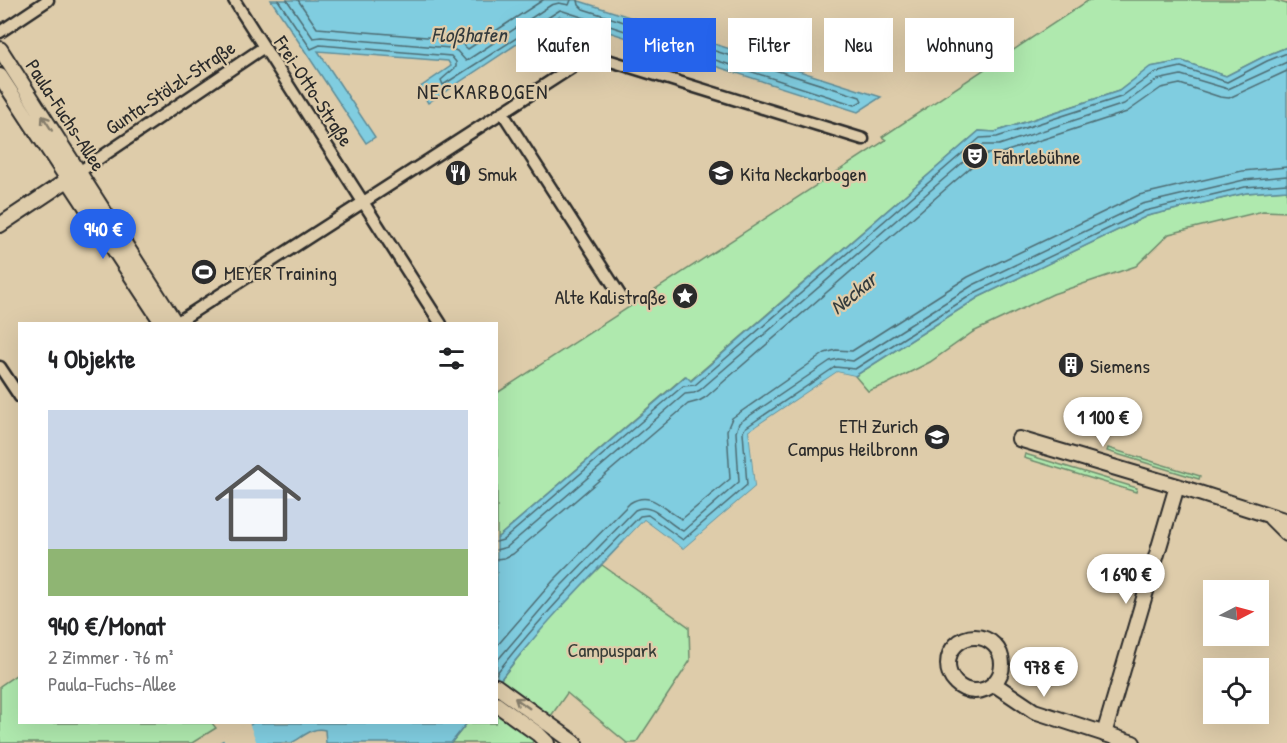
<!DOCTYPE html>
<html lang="de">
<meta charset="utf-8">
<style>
body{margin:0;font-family:"Patrick Hand",sans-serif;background:#f2f2f2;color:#202124;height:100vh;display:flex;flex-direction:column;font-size:22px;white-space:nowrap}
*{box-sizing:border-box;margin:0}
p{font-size:20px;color:#757577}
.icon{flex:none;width:33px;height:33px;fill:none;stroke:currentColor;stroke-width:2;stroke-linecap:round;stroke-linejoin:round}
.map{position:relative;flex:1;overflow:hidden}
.sheet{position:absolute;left:18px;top:322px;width:480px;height:402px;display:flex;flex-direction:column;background:#fff;border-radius:0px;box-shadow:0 6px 24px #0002}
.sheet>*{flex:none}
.banner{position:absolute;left:516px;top:18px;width:570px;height:54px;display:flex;gap:12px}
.needle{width:39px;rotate:84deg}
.tools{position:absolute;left:1203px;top:580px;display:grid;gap:12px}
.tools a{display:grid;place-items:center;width:66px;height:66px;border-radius:0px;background:#fff;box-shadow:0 6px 24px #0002;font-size:30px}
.price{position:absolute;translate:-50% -51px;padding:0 14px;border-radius:21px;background:#fff;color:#222;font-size:20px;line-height:39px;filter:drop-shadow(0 2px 3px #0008)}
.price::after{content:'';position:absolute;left:50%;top:36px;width:18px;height:14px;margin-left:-9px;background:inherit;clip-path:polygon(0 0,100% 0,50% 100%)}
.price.on{background:#2563eb;color:#fff}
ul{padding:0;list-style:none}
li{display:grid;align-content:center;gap:12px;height:318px;padding:0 30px}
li+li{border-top:2px solid #e0e0e0}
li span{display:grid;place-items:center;height:186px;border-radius:0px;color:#555}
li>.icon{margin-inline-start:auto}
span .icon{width:108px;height:108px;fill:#fffc;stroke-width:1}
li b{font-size:26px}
h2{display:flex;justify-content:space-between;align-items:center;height:72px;padding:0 30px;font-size:26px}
.pill{padding:0 21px;border-radius:0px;background:#fff;box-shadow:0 6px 24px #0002;font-size:21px;line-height:54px}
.pill.on{background:#2563eb;color:#fff}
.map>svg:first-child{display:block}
.green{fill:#afe9ae;stroke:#6d8a6c;stroke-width:1.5}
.water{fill:#80cde0;stroke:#5e8c98;stroke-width:1.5}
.pier{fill:#deccaa}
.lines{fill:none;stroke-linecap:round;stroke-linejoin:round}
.shore{stroke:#4d6c73;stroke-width:1.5}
.pedestrian-casing{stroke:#2b2b2b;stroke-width:15}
.minor-casing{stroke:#2b2b2b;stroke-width:18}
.pedestrian{stroke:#deccaa;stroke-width:10}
.minor{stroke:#deccaa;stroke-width:14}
.oneway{stroke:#847c6a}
.labels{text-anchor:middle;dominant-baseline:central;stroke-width:4.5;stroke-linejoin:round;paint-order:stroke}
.street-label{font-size:20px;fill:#2b2b2b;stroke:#deccaa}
.poi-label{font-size:20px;fill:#2b2b2b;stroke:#deccaa;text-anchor:start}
.park-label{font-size:20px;fill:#383e38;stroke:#deccaa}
.water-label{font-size:21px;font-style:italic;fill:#343b3d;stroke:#deccaa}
.neighbourhood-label{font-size:21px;letter-spacing:1.5px;fill:#2b2b2b;stroke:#deccaa}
</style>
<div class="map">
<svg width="1287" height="743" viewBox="0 0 1287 743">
<rect width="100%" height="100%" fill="#deccaa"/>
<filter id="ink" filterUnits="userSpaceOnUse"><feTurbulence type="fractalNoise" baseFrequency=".0167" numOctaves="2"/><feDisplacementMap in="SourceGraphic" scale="12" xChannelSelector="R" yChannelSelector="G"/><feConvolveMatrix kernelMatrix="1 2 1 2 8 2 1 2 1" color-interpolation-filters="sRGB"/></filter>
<g filter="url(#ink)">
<path class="green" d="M1089,0H1273L1287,4V47L1265,56L1226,76L1182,61L1151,67L1119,91L995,132L979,131L690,381L685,376L497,538V393L886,140L882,137Z
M1287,190V212L1263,211L1169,234L1136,266L1053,294L973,332L930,362L885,385L868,391L855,376L979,297L1147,216L1246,193Z
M1108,448L1200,476L1199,479L1107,451Z
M1025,454L1137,488L1136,492L1024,458Z
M602,565L689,627L690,661L636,743H627L567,693L532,743H451L467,723H496L497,684L542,627L570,596Z
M19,673L20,723H212L216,728L192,743H0V686Z"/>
<path class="water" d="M271,0H576L881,97L858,112L559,16L428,103L419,88L451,66L448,61L318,51L375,137L366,143Z
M1287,47V190L1246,193L1147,216L979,297L855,376L837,372L749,431L755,487L683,549L644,520C593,574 541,625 497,684V538L686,376L691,381L979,131L995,132L1119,91L1150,67L1182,61L1226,76L1265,56Z
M253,723H467L451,743H326L325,730C312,726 302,738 291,743C280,743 233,743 219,743Z"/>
<path class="pier" d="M837,372L855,376L852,378L838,376L752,433L757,488L685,551L681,552L644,524L626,543L624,541L644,520L683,549L755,487L749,431Z
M249,723L257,743H225L222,737Z"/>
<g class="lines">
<path class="shore" d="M278,0L311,49L320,45L451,56L456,62V67L441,80L443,85L560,10L855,105L862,101L860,97L583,9L579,5L578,0
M287,0L313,38L321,37L450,48L457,51L466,61L551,5L559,3L569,5L571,0
M298,0L317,28L451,39L460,42L468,49L543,0
M496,542L503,540L683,386L695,385L980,138L997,137L1121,97L1154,73L1181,67L1227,82L1267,61L1287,53
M496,550L507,547L685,394L694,393L700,390L983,145H999L1124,104L1157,80L1181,75L1228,89L1287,62
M496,559L504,558L513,554L688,404L699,401L706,397L986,154L1001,153L1127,112L1161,88L1180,84L1220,97L1229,98L1287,71
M496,647L553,581L630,503C652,489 664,511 682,519L730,479L727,430L732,418L825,353L836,350L852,351L968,277L1139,195L1242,171L1287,167
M496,662L560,587L635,510C653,501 667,524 683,531L739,482L736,432L739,423L830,361L838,359L853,361L973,285L1142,204L1244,180L1287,176
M496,674C540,617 590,567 640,516L648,515L683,540L747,485L743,432L745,428L835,367L855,369L976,292L1145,211L1245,187L1287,184"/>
<g class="pedestrian-casing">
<path id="pedestrian" d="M234,0L441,324
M0,32L48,0
M502,112L620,295
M79,172L264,47
M176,323L585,59L601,58L863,139
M0,367L20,397"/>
</g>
<g class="minor-casing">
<path id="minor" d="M0,49L176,324
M0,76L163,324
M0,225L75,175
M1019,439L1177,486L1287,521
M1271,518L1287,534
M948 664a27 27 0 1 1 54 0a27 27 0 1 1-54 0Z
M994,684L1034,711L1133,743
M496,686L575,743
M496,704L538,734L547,743
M1104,734L1177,486"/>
</g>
<use href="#pedestrian" class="pedestrian"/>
<use href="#minor" class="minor"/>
</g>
<defs><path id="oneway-shaft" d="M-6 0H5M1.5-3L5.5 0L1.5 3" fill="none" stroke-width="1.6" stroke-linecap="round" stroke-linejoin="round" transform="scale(1.5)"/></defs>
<g class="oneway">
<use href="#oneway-shaft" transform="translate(47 123) rotate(-123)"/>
<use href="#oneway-shaft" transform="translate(522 703) rotate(-145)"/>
</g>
</g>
<defs>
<g id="theatre-disc" transform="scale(1.35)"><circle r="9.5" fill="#2b2b2b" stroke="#deccaa"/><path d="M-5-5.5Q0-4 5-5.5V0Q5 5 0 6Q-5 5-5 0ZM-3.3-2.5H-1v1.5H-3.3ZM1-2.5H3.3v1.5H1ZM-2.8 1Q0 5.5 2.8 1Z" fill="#fff"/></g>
<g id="restaurant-disc" transform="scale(1.35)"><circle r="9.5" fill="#2b2b2b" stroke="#deccaa"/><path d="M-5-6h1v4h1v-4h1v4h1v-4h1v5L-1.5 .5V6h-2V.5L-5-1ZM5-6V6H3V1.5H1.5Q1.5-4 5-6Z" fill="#fff"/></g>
<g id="school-disc" transform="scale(1.35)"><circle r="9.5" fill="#2b2b2b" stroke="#deccaa"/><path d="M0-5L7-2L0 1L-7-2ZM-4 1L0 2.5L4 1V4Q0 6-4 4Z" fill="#fff"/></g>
<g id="stadium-disc" transform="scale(1.35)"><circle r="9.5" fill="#2b2b2b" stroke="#deccaa"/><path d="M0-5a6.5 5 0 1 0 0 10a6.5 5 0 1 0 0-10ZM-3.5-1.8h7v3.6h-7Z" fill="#fff"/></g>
<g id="sight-disc" transform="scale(1.35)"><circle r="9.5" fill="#2b2b2b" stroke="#deccaa"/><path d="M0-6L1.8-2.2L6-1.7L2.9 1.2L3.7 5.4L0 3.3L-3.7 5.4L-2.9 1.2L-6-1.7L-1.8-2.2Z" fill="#fff"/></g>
<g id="building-disc" transform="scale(1.35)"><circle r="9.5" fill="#2b2b2b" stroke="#deccaa"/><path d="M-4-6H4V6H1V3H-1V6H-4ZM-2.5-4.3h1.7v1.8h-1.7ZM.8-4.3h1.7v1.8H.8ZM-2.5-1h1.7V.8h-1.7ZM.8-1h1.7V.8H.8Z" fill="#fff"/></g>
<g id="university-disc" transform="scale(1.35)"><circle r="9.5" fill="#2b2b2b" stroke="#deccaa"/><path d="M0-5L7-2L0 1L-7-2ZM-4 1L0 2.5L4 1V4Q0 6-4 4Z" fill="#fff"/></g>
</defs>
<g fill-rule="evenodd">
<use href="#theatre-disc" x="975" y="156"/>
<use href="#restaurant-disc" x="458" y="173"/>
<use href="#school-disc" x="721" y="173"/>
<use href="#stadium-disc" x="204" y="272"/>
<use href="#sight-disc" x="685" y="296"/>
<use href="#building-disc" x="1071" y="365"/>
<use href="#university-disc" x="937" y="437"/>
</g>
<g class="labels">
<g class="street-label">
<text transform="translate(170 87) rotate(-34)">Gunta-Stölzl-Straße</text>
<text transform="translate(314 91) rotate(57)">Frei-Otto-Straße</text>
<text transform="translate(66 115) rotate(57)">Paula-Fuchs-Allee</text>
</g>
<g class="poi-label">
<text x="994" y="156">Fährlebühne</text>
<text x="478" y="173">Smuk</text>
<text x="740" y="173">Kita Neckarbogen</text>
<text x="224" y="272">MEYER Training</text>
<text x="666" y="296" text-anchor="end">Alte Kalistraße</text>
<text x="1090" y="365">Siemens</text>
<text x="918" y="425" text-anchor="end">ETH Zurich<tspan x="918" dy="23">Campus Heilbronn</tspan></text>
</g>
<g class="park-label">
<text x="612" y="649">Campuspark</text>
</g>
<g class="water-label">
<text x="469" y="34">Floßhafen</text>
<text transform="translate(853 293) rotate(-39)">Neckar</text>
</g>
<g class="neighbourhood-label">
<text x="483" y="91">NECKARBOGEN</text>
</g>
</g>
</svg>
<div class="tools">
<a><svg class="needle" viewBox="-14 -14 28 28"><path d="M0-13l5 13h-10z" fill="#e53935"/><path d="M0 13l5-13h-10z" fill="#757577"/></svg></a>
<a><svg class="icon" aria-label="locate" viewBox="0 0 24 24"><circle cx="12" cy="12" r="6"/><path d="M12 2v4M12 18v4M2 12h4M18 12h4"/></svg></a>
</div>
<b class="price on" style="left:103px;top:260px">940 €</b>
<b class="price" style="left:1103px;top:448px">1 100 €</b>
<b class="price" style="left:1126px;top:605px">1 690 €</b>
<b class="price" style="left:1044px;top:698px">978 €</b>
<div class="banner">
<a class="pill">Kaufen</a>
<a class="pill on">Mieten</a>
<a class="pill">Filter</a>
<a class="pill">Neu</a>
<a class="pill">Wohnung</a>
</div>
<section class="sheet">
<h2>4 Objekte<svg class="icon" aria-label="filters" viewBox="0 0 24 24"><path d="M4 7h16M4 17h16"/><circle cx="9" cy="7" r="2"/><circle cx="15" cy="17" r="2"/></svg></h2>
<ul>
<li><span style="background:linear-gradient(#c9d6e8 75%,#8fb573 0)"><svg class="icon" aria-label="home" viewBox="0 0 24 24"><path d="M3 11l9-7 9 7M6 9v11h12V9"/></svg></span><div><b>940 €/Monat</b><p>2 Zimmer · 76 m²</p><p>Paula-Fuchs-Allee</p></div></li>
</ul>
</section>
</div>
